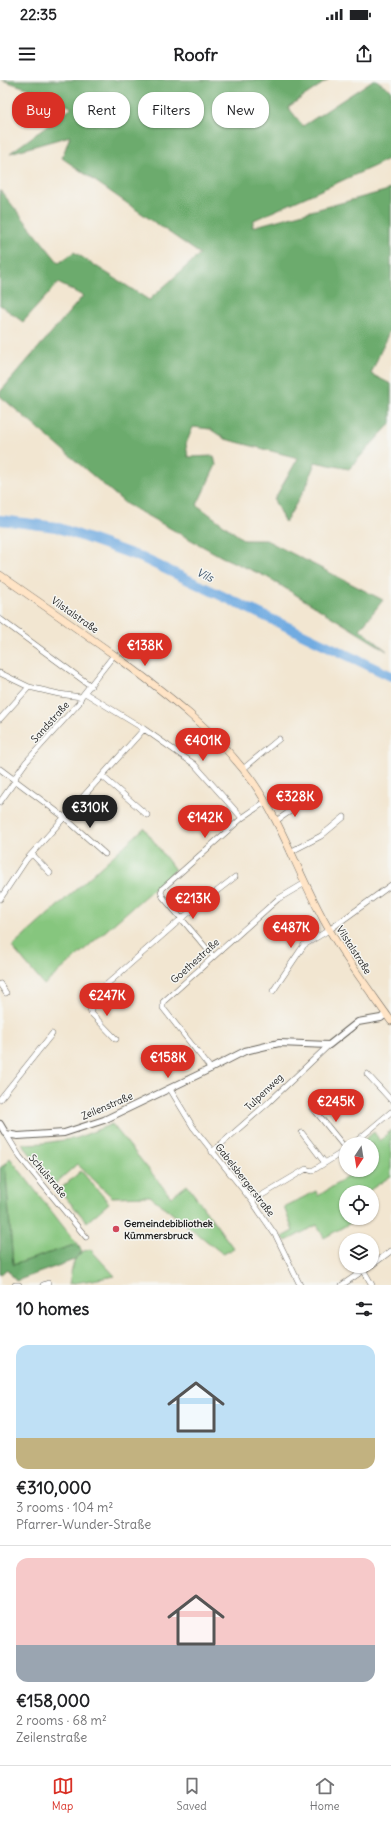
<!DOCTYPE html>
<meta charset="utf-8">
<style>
body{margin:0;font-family:Delius,sans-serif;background:#f2f2f2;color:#202124;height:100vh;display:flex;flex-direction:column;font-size:15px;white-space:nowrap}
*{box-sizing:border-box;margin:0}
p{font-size:13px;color:#757577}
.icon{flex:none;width:22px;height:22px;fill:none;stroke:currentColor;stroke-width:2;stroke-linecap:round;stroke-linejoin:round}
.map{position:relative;height:1205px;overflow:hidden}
.details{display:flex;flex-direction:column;background:#fff;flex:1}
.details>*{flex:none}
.hud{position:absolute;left:12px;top:12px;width:367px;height:36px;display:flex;gap:8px}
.needle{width:26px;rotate:192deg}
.fabs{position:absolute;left:339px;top:1057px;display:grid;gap:8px}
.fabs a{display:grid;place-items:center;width:40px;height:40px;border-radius:50%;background:#fff;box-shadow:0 1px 3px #0004;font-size:20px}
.price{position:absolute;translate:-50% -34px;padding:0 9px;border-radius:14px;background:#d93025;color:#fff;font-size:13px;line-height:26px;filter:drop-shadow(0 1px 2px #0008)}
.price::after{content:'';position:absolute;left:50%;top:24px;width:12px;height:9px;margin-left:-6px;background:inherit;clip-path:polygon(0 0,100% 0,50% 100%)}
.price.on{background:#222;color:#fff}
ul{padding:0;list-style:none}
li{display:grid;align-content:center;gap:8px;height:212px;padding:0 16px}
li+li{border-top:1px solid #e0e0e0}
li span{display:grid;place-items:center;height:124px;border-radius:12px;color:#555}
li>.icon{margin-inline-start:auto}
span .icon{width:72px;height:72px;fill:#fffc;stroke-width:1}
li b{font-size:17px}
h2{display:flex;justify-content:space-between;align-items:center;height:48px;padding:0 16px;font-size:17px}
.tag{padding:0 14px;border-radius:16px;background:#fff;box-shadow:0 1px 3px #0004;font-size:14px;line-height:36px}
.tag.on{background:#d93025;color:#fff}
.status{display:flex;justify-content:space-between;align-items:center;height:28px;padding:0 20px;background:#fff;direction:ltr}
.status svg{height:11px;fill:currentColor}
header{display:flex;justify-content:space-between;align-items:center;height:52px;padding:0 16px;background:#fff;font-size:18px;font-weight:800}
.tabs{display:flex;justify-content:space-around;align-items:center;height:56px;border-top:1px solid #e0e0e0;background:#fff;font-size:11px;color:#757577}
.tabs a{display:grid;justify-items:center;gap:2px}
.tabs .on{color:#d93025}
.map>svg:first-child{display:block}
.green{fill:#86c67e;stroke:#51714d}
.forest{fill:#6cab6d;stroke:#446444}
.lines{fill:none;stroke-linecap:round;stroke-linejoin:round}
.river{stroke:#71abe1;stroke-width:10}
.minor-casing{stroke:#67635b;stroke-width:6}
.tertiary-casing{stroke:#67635b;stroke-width:8}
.secondary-casing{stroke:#67635b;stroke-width:8}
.minor{stroke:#fff;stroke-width:5}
.tertiary{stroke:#fff;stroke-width:6}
.secondary{stroke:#ffe4c6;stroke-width:7}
.poi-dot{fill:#d1495b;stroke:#f6f6f2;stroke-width:1.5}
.labels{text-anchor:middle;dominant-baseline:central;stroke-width:3;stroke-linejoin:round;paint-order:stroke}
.street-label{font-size:10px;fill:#1c1c1c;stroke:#f6f6f2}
.poi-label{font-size:10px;font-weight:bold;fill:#1c1c1c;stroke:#f6f6f2;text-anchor:start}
.water-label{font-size:11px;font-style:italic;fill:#3e556b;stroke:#f6f6f2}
</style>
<div class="status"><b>22:35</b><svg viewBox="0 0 49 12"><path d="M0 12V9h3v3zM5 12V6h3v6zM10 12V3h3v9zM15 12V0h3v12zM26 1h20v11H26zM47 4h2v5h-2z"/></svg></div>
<header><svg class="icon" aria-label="menu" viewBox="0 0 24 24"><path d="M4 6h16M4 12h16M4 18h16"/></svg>Roofr<svg class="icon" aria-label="share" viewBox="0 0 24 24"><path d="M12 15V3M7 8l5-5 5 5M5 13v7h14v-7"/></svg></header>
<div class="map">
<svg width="391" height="1205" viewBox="0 0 391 1205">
<rect width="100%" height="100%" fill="#f6f6f2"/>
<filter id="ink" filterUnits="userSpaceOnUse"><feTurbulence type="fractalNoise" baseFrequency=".025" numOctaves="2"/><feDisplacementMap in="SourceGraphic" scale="8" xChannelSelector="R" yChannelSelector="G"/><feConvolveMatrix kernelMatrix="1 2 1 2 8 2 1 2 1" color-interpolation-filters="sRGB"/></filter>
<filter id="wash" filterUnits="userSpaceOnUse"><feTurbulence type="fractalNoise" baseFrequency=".012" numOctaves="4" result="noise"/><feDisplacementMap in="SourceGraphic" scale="16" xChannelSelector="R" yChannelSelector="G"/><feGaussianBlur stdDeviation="0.9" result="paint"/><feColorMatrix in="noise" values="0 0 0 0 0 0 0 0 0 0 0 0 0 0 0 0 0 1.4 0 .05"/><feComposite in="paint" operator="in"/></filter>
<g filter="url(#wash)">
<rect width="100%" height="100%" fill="#f2e6d1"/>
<path class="green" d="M144,748L175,790L44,905L12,867Z
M112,1044L171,1117L187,1105L234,1169L223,1174L150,1116L112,1117L77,1084L55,1104L22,1064L44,1063L77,1058Z
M391,1050V1096L367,1112H346V1138H359L324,1158L317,1145L286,1161L282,1157L293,1151L284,1127L316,1111L318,1116L358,1090H372V1064H359L374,1052L380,1061Z
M10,1078L77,1164L13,1185L5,1083Z
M81,1091L109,1123L87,1142L59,1110Z
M90,1169L115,1196L69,1204C72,1189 72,1173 90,1169Z"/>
<path class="forest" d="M2,0H328L288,27L303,46L373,0H376L391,10V77L377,85L254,140L252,147L385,111L391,108V247L371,294L391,304V343L349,389L315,382L307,405L285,443L274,420L298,378L225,359L210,349L193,347L186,364L188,377L214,376L216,385L197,425L244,460H266L383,520L360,549L387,571L267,497L222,477L126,424L0,316V312L83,216L58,203L23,242L0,225V110L59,183L74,172L149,220L200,174L62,78L70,56L10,73L72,28L54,17Z
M5,1083L13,1185L77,1164L82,1171L74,1180L16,1201L7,1189L0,1195V1088Z"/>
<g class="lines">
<path class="river" d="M0,440L56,447L140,477L391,596"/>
</g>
</g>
<g filter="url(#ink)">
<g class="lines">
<g class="minor-casing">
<path id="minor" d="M0,539L91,606
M0,593L29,607L59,614L81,617
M85,613L144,649L194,684L242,738
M0,639L29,607
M0,689L64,737L105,774
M243,689L279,659
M102,696L147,735
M0,722L15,701L16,696L26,682L79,623L81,617L114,575
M276,741L305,721
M290,772L321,756L344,737
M32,774L50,793
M0,819L26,780L144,649
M213,876L163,817L161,812L163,808L242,738L265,722
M0,904L6,913
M273,911L304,865L329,850L391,805
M116,959L91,933L89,920L181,839L235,797
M211,989L163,928V922L278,819L305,803
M367,994L391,1020
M170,1009L193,1047L252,1121L276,1156L300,1205
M0,1019L52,954
M313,1028L346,1069
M302,1053L325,1083
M6,1054L20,1077L86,1157
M353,1064L391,1032
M212,1072L269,1022L329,965
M252,1121L306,1089L312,1091L346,1070
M372,1185L391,1171
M364,1191L372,1205
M15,1205H19
M43,1205L48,1203V1205
M342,1205L370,1186"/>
</g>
<g class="tertiary-casing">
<path id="tertiary" d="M0,1044L6,1054
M6,1054L18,1056L64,1053L104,1040L210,989L245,971L279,963L329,965L358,942L381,938L386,934"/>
</g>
<g class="secondary-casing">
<path id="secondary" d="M0,495C39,522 78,549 117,577C167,614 216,651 253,702C280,741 296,787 318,829C338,869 365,904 391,941"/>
</g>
<use href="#minor" class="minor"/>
<use href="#tertiary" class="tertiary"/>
<use href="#secondary" class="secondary"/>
</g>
</g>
<circle class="poi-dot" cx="116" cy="1149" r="4"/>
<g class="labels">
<g class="street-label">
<text transform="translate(75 535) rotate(35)">Vilstalstraße</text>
<text transform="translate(50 642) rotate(-48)">Sandstraße</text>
<text transform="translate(354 870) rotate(57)">Vilstalstraße</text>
<text transform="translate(195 881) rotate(-42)">Goethestraße</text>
<text transform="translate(264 1012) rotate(-44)">Tulpenweg</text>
<text transform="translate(107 1026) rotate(-23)">Zeilenstraße</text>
<text transform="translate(48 1096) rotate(50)">Schulstraße</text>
<text transform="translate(245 1100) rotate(52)">Gabelsbergerstraße</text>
</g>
<g class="poi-label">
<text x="124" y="1143">Gemeindebibliothek<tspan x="124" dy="12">Kümmersbruck</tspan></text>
</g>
<g class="water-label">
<text transform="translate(205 495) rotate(25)">Vils</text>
</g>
</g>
</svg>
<div class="fabs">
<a><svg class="needle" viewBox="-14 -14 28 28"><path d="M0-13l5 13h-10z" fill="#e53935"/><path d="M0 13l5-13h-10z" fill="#757577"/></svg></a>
<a><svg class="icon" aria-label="locate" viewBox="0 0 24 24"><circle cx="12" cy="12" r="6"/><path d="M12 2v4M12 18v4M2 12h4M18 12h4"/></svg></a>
<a><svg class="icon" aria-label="layers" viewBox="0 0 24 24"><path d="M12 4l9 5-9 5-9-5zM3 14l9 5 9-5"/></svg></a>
</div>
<b class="price" style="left:145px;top:587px">€138K</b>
<b class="price" style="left:203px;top:682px">€401K</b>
<b class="price" style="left:295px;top:738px">€328K</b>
<b class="price on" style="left:90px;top:749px">€310K</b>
<b class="price" style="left:205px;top:759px">€142K</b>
<b class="price" style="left:193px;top:840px">€213K</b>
<b class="price" style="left:291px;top:869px">€487K</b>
<b class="price" style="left:107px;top:937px">€247K</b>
<b class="price" style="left:168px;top:999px">€158K</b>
<b class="price" style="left:336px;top:1043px">€245K</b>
<div class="hud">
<a class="tag on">Buy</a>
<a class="tag">Rent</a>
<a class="tag">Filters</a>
<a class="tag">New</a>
</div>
</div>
<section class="details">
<h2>10 homes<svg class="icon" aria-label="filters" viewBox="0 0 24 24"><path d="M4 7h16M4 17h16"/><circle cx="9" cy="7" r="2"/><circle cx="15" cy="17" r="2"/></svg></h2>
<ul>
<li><span style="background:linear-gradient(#bfe0f5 75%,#c2b280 0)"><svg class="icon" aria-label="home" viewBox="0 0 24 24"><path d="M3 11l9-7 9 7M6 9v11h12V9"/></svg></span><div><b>€310,000</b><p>3 rooms · 104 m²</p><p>Pfarrer-Wunder-Straße</p></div></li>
<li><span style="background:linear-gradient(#f6c9c9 70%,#9aa5b1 0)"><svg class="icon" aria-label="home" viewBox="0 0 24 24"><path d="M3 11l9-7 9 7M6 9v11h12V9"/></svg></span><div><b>€158,000</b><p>2 rooms · 68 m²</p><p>Zeilenstraße</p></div></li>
</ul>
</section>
<nav class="tabs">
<a class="on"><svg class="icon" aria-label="map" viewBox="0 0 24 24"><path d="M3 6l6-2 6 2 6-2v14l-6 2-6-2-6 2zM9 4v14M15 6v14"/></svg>Map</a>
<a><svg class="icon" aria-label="saved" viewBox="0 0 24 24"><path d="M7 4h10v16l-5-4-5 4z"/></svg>Saved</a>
<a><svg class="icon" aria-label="home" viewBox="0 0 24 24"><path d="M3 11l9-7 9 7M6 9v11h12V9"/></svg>Home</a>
</nav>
